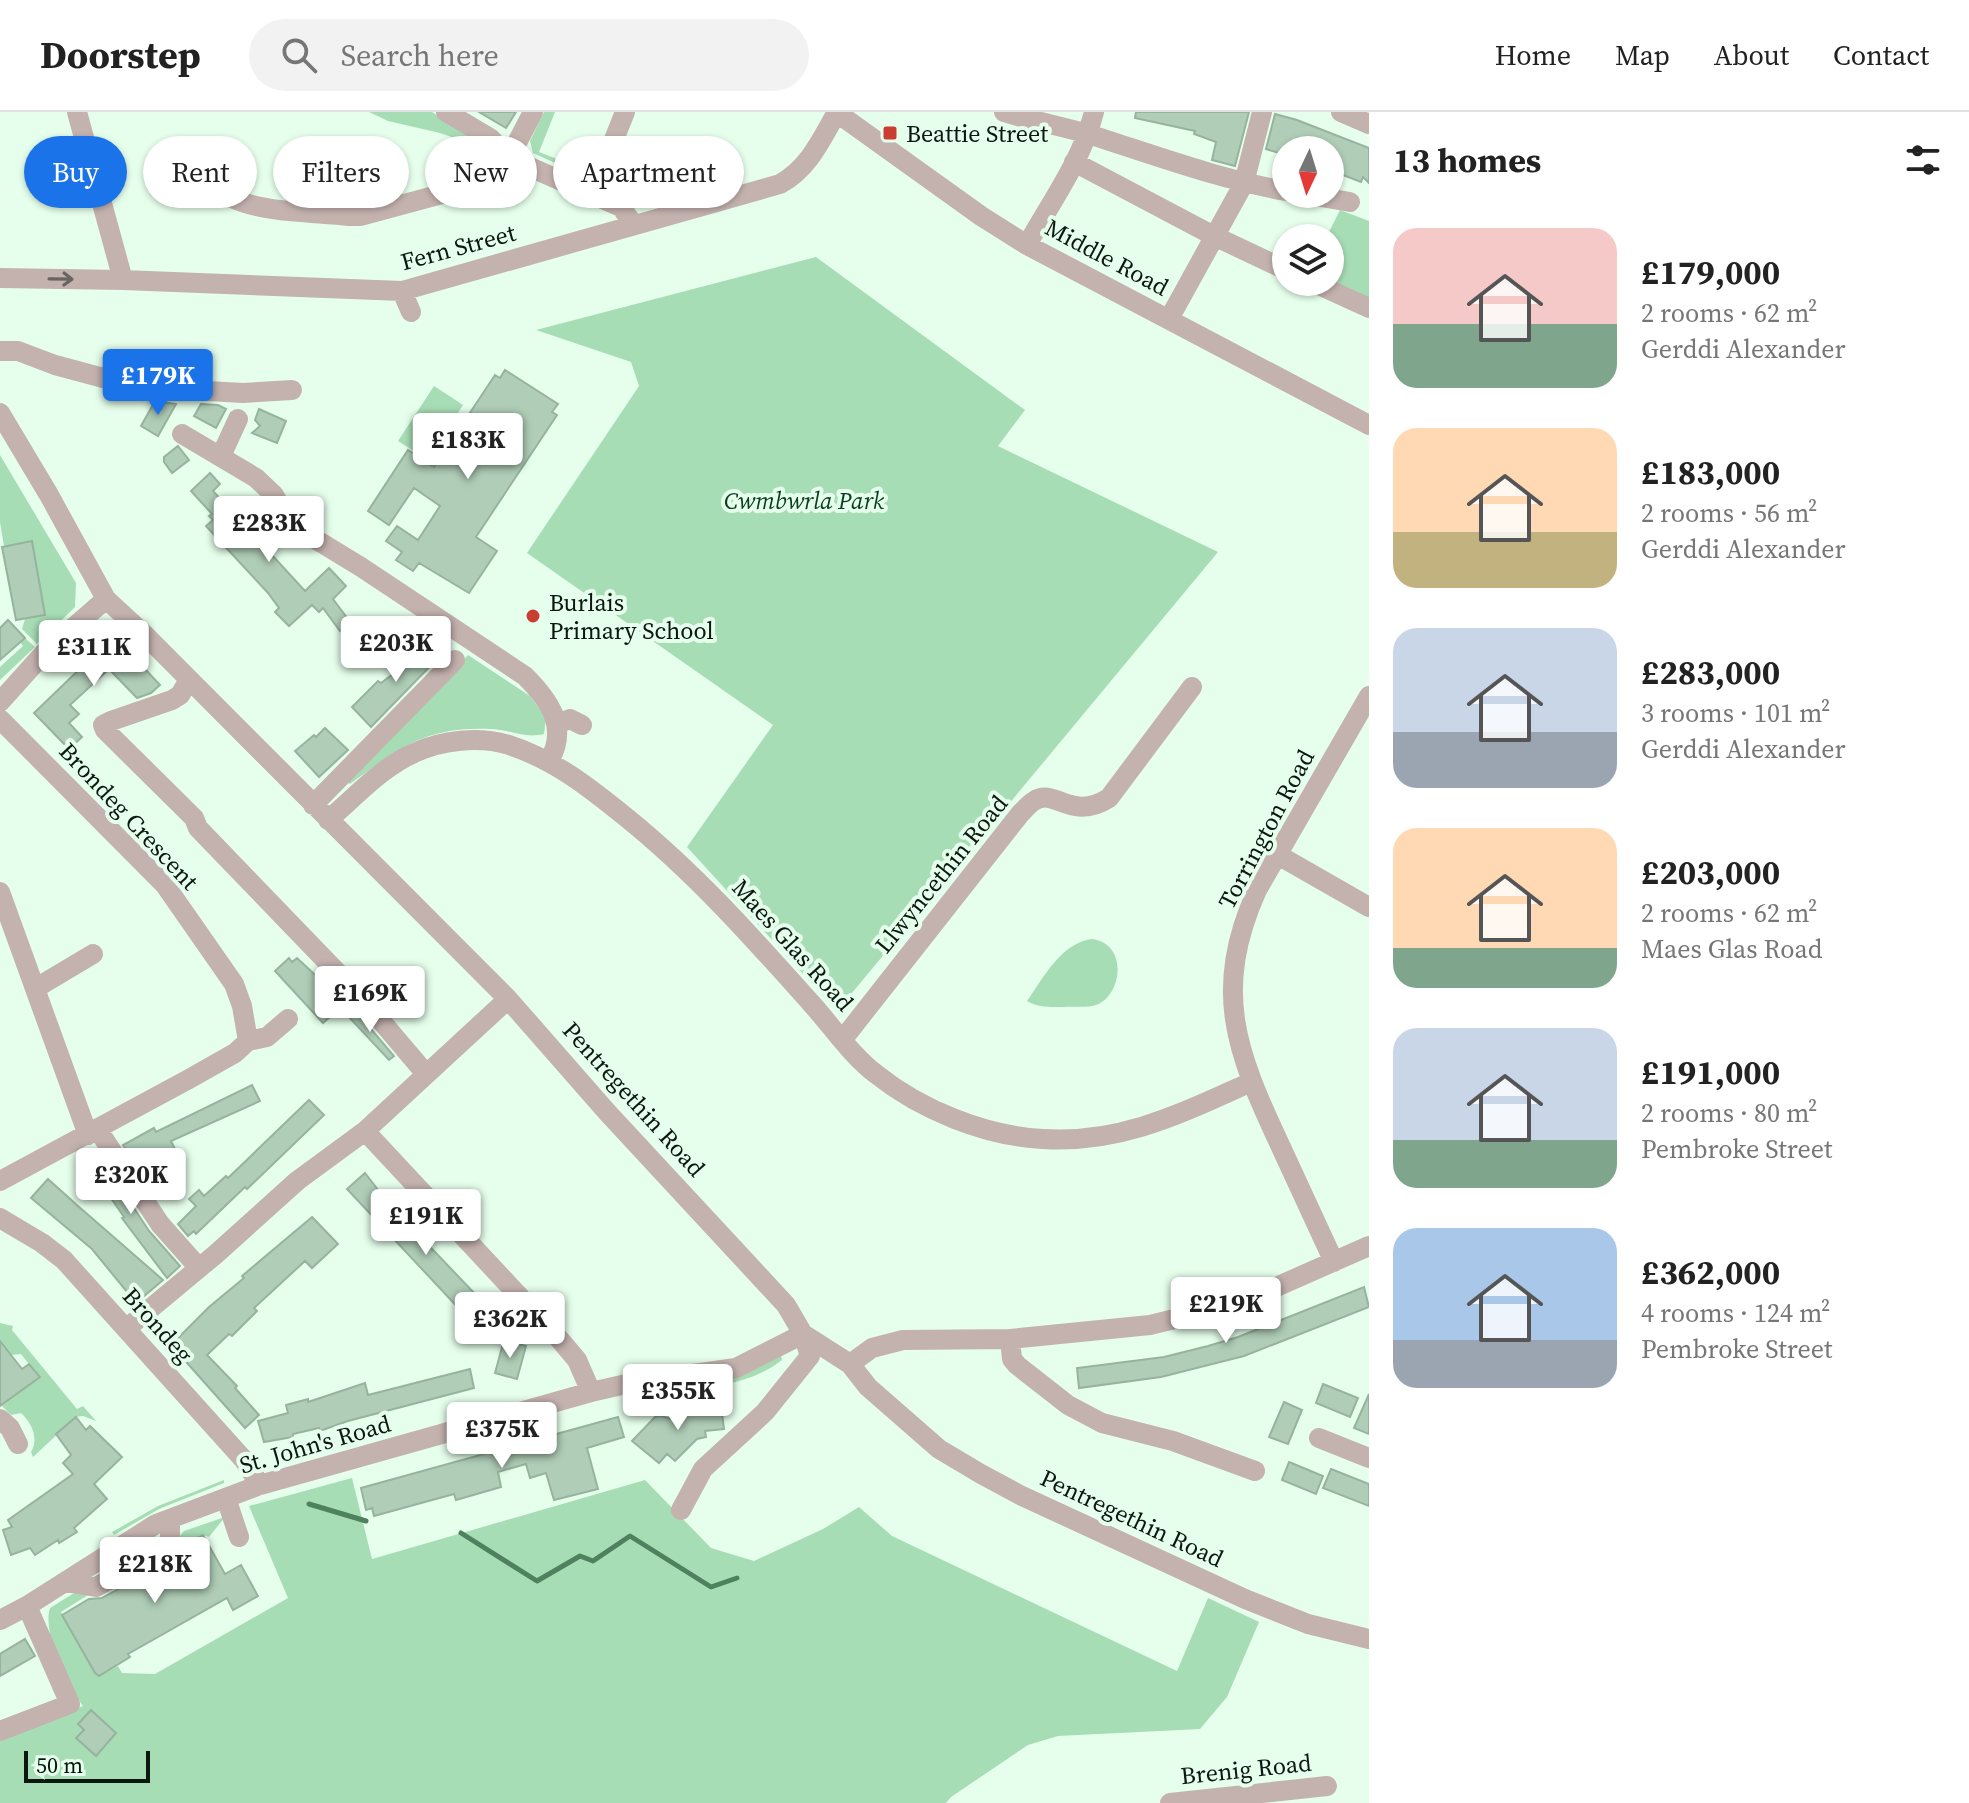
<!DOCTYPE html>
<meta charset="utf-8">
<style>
body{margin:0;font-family:"Source Serif 4",serif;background:#f2f2f2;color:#222;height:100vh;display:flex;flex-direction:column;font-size:30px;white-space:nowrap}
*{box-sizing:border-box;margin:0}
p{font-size:26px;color:#767676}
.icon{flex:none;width:44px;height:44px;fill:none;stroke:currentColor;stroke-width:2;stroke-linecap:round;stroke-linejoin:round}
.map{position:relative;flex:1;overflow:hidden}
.details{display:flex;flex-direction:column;background:#fff;width:600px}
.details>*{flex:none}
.top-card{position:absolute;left:24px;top:24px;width:760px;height:72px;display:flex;gap:16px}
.needle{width:52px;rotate:184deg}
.controls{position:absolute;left:1272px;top:24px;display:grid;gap:16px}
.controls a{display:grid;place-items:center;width:72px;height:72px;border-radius:50%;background:#fff;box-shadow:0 2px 6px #0004;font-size:40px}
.scale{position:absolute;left:24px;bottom:20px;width:126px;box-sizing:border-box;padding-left:8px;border:4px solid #0c170f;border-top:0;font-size:22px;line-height:28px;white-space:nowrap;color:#0c170f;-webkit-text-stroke:6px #e6ffec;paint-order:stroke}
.price{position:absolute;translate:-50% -68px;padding:0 18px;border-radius:8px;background:#fff;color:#222;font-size:26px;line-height:52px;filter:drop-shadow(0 2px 4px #0008)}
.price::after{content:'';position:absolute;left:50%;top:48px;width:24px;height:18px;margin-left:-12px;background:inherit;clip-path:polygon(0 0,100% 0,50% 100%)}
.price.on{background:#1a73e8;color:#fff}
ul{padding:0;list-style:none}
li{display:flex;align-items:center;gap:24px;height:200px;padding:0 24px}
li span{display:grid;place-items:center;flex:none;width:224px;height:160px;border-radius:24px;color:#555}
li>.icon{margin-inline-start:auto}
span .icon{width:96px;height:96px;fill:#fffc;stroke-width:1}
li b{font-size:34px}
h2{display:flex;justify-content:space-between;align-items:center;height:96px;padding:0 24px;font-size:34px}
.tag{padding:0 28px;border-radius:36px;background:#fff;box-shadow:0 2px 6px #0004;font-size:28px;line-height:72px}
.tag.on{background:#1a73e8;color:#fff}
header{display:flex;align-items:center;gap:48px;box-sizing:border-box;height:112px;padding:0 40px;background:#fff;border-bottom:2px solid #e0e0e0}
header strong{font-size:38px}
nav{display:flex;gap:44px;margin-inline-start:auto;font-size:28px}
.search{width:560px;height:72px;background:#f2f2f2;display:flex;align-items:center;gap:20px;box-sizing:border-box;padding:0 28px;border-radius:44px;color:#767676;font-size:30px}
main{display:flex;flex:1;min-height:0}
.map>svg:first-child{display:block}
.green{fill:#a7ddb5}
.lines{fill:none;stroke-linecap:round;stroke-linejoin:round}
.stream{stroke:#4f815e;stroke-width:5}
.building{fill:#afcdb7;stroke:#96b39d;stroke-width:2}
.minor{stroke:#c4b2af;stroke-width:20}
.oneway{stroke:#68645f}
.poi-dot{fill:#ca3d33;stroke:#e6ffec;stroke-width:3}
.labels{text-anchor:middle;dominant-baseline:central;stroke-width:8;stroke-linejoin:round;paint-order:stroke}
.poi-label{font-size:24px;fill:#0c170f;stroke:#e6ffec;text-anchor:start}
.street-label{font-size:24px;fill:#0c170f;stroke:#e6ffec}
.park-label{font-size:24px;font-style:italic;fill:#0a3e20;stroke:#e6ffec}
</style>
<header>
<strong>Doorstep</strong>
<div class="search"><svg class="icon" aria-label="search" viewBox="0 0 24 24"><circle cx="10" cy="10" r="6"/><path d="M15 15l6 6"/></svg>Search here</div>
<nav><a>Home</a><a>Map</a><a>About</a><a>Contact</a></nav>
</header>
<main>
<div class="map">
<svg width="1369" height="1691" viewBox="0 0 1369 1691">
<rect width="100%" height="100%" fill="#e6ffec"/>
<path class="green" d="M369,0H432L492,39L440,21L388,9Z
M544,0H555L539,40L575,54L573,59L533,41L530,29Z
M1340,98L1369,109V189L1330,170V126H1326Z
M816,145L1025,298L998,334L1218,440L837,899L687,735L773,613L527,441L639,274L631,250L536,218Z
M434,274L463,293L428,348L398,329Z
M0,343L76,471L75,495L37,532L22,517L25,507L45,502L32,430L4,434L0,410Z
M25,526L35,535L0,568V555L23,534L20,530Z
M468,543L530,584L546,606L544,622C523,627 509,617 489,617C425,615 399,636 350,672L344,669Z
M1092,827C1129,832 1122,884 1096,893C1087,896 1074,894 1064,895C1051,895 1038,896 1027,889C1044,865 1061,831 1092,827Z
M0,1211L13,1214L12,1218L77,1297L83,1294L96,1309L83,1304L76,1305L33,1345L31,1340C39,1327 32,1311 21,1301L11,1303L2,1294L39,1265L21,1242L11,1243L3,1233L0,1235Z
M781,1243L782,1248C753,1271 715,1275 678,1279L684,1273C723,1269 747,1263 781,1243Z
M352,1366L372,1447L645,1368L711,1436L754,1449L823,1417L859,1395L892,1424L1177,1559L1208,1486L1259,1510L1227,1585L1200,1617L1058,1624L1028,1633L951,1685L946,1691H0V1627L83,1594C67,1573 42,1521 50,1496L79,1478L88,1483L61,1500L94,1561L99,1564L118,1554L122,1561L155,1562L288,1486L249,1394Z
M224,1368V1371L159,1397L114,1423L112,1420L158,1394Z
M225,1405L209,1425L203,1423L184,1433L179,1425L184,1419Z"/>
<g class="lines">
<path class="stream" d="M309,1392L366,1409
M461,1421L537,1469L580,1444L593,1449L630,1424L711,1475L737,1466"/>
</g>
<path class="building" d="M479,0H516L506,16Z
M1136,0H1249L1235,54L1212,48L1216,30L1194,22L1195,19L1135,6Z
M1275,2L1297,8L1369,36V71L1363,65L1361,70L1330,58V38H1286V41H1279L1266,37Z
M505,258L558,292L552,300L557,303L476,425L497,439L469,481L419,451L413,459L396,448L402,440L386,429L397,414L418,428L440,394L414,376L389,413L368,399L408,338L434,355L495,263L500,266Z
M155,289L176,292L158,324L141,314Z
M201,292L218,293L226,297L216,316L194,304Z
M259,297L286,309L277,331L252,321L260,314L255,308Z
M178,334L189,348L172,361L164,350V345Z
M210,361L220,372L213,379L305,479L329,456L346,474L333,487L351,511L340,519L323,496L319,500L312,493L289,514L275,500L279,496L268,481L206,414L213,408L209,404L212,402L191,379Z
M32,429L45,503L16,508L2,435Z
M371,505L384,515L370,529L359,518Z
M8,508L25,526L0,548V516Z
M114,524L160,573L151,581L137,586L109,557L70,593L79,602L69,611L82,625L69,637L34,601Z
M429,527L443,541L371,615L352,595L378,569L381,571L393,562Z
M325,616L348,638L319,665L295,639L314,623L316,625Z
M289,846L292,850L297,846L313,861L340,896L323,911L275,859Z
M354,897L394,944L389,948L347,903Z
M252,973L260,989L171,1029L175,1037L151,1049L148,1042L134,1049L123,1033L154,1016L156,1020Z
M309,988L324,1003L247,1077L245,1075L196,1122L194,1119L188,1124L178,1112L196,1094L189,1087L199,1078L204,1084L226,1064L228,1066Z
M96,1038L149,1119L180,1154L167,1166L122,1106L124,1105L104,1076L101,1078L90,1063L96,1058L86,1045Z
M365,1061L386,1088L414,1116L413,1117L500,1208L505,1217L494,1227L488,1220L484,1224L479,1218L347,1077Z
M48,1067L78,1094L163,1168L136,1191L92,1137L31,1086Z
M312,1105L338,1132L312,1156L305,1149L254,1196L257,1199L232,1224L229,1222L207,1243L237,1274L235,1276L259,1303L245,1316L171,1233L209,1195L244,1166L242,1164Z
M1364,1175L1369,1195L1244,1244L1161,1265L1079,1276L1077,1256L1164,1245L1208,1234L1238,1225Z
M504,1228L526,1234L517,1267L495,1261Z
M0,1229L22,1257L29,1252L40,1265L0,1294Z
M470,1257L474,1276L348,1309L320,1319L319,1316L293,1322V1325L264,1330L258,1309L288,1301L286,1293L308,1287V1290L365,1271L368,1283Z
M1323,1272L1358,1286L1350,1305L1316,1291Z
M1369,1282V1322L1354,1316Z
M1284,1290L1302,1298L1288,1332L1269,1325Z
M721,1293L724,1317L705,1319L706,1325L697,1327L675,1349L667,1342L659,1351L632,1329L655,1305L661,1304L671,1307L681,1299Z
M76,1305L86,1318L90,1314L122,1345L94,1372L107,1387L74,1416L77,1420L59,1431L58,1428L35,1443L30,1436L11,1443L3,1418L12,1415L8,1408L73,1362L63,1351L71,1343L56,1322Z
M618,1305L624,1325L587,1336L598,1377L554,1388L546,1361L530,1366L526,1352L498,1360L501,1375L456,1388L454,1382L374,1404L372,1396L366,1398L361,1376Z
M1289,1350L1323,1364L1316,1382L1282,1368Z
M1331,1357L1369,1372V1394L1323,1376Z
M203,1423L225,1462L241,1453L258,1484L233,1498L227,1486L128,1542L130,1545L99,1564L95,1561L62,1503L89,1487L102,1486L172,1448L181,1435Z
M25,1527L35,1544L0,1564V1542Z
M91,1598L116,1621L96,1644L76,1626L84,1618L78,1612Z"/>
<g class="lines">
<path class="minor" d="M77,0L123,168
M446,0L490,26L509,46L621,95L634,113
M836,0L981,104L1027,133L1369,313
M1004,0C1032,9 1061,14 1088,22C1154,43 1218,67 1286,79
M1341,0L1369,12
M193,37C203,54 213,77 232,86C263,101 315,100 349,104H360L475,73L509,46
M509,46L533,0
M1074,50L1214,124L1286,158
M593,80L625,0
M1304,82L1350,90
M1027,133C1051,90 1082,48 1094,0
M0,166L123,168L402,179L780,72C809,56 821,28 837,0
M1312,170L1369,196
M402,179L411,200
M1169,207L1244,71L1262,0
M0,239H18L55,253L137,275L243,281L292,278
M0,301L49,383L106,487L144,522L508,887L607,1000L786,1193L803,1222L850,1252L868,1275L939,1337L981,1362L1020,1383L1245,1487L1308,1512L1369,1527
M182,322L256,366L274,383L286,405L297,416L361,455L525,564C549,588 569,615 549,649
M221,344L238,307
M189,568L180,583L172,588L111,609L103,613L105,618L194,706L198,716L360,884L426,962
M0,590L44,541L106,487
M0,607L165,773L234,872L242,894L248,929
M557,612L570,607L582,613
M313,693L455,548
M328,708C355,685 382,655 414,641C442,628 479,624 509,633C555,648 590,676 627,706C695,761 752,825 810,890C831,913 851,943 876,962C921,998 985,1024 1043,1027C1121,1032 1182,1001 1251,970
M1278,743L1369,795
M0,780L88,1023
M36,876L93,842
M843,927L1020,702C1024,698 1029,692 1034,689C1055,675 1071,710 1109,686L1192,575
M98,1018L160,1112L199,1156
M365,1019L561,1229L577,1248L591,1280
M0,1069L189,967L235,941L248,929L267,925L288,907
M0,1106L42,1131L64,1148L244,1348L260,1373
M1334,1150C1316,1111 1298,1072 1280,1033C1236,939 1212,879 1257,778L1369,584
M127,1216L216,1142L297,1069L365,1019L508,887
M1010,1227L1012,1247L1017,1253L1068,1293L1102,1311L1173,1329L1255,1359
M850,1252L872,1236L903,1228L1010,1227L1150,1213L1195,1202L1267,1179L1369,1134
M666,1266L669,1294
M0,1307L10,1316L18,1332
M1319,1326L1369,1346
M226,1386L239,1425
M681,1398L703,1357L765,1300L810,1244L803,1222
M65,1470L96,1475L166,1437L170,1428V1407
M0,1508L27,1494L156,1412L260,1373L591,1280L635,1270L736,1256L803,1222
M0,1619L70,1592L27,1494
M1170,1691L1327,1674"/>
</g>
<defs><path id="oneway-shaft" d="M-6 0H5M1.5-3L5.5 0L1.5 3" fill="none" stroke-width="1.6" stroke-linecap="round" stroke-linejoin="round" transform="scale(2)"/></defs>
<use class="oneway" href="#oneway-shaft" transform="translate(61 167) rotate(1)"/>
<g class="poi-dot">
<rect x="882" y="13" width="16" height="16" rx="4"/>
<circle cx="533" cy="504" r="8"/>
</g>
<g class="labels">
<g class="poi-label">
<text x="906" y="21">Beattie Street</text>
<text x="549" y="490">Burlais<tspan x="549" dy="28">Primary School</tspan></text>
</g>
<g class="street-label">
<text transform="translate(458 135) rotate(-15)">Fern Street</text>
<text transform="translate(1107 145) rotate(28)">Middle Road</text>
<text transform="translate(129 704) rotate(47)">Brondeg Crescent</text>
<text transform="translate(1266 717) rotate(-62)">Torrington Road</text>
<text transform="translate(941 762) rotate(-51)">Llwyncethin Road</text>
<text transform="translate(793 833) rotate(48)">Maes Glas Road</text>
<text transform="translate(634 987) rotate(48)">Pentregethin Road</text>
<text transform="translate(158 1213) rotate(48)">Brondeg</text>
<text transform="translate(315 1332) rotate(-16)">St. John's Road</text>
<text transform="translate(1132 1406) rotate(25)">Pentregethin Road</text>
<text transform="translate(1246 1657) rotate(-6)">Brenig Road</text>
</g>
<g class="park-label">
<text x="804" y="388">Cwmbwrla Park</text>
</g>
</g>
</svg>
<div class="controls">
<a><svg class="needle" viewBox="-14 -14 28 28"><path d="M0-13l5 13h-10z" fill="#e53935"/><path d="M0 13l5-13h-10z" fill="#767676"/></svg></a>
<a><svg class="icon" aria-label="layers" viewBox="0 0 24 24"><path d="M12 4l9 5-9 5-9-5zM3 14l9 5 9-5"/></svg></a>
</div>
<div class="scale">50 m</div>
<b class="price on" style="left:158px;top:305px">£179K</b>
<b class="price" style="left:468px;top:369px">£183K</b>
<b class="price" style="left:269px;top:452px">£283K</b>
<b class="price" style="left:396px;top:572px">£203K</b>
<b class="price" style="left:94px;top:576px">£311K</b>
<b class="price" style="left:370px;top:922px">£169K</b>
<b class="price" style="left:131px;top:1104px">£320K</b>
<b class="price" style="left:426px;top:1145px">£191K</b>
<b class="price" style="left:1226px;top:1233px">£219K</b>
<b class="price" style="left:510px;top:1248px">£362K</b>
<b class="price" style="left:678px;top:1320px">£355K</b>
<b class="price" style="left:502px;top:1358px">£375K</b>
<b class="price" style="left:155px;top:1493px">£218K</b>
<div class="top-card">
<a class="tag on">Buy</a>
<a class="tag">Rent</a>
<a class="tag">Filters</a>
<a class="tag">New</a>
<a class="tag">Apartment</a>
</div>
</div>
<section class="details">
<h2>13 homes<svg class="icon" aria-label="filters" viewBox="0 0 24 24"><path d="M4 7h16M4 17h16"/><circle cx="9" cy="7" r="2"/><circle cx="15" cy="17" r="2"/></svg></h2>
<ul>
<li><span style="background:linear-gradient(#f6c9c9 60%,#7fa58c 0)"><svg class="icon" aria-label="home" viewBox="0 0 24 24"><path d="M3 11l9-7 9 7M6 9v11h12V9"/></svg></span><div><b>£179,000</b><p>2 rooms · 62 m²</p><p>Gerddi Alexander</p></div></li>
<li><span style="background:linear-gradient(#ffd9b3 65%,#c2b280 0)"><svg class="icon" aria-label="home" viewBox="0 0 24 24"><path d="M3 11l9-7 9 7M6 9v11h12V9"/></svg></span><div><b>£183,000</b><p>2 rooms · 56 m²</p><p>Gerddi Alexander</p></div></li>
<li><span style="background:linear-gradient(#c9d6e8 65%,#9aa5b1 0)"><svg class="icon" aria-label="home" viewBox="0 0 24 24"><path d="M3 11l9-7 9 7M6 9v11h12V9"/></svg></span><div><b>£283,000</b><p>3 rooms · 101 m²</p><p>Gerddi Alexander</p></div></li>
<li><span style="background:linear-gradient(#ffd9b3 75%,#7fa58c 0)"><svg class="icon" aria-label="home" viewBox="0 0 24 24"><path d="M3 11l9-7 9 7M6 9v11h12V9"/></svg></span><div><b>£203,000</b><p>2 rooms · 62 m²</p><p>Maes Glas Road</p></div></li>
<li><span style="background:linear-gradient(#c9d6e8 70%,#7fa58c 0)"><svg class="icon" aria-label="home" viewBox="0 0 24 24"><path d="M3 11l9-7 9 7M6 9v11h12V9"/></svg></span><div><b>£191,000</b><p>2 rooms · 80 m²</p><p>Pembroke Street</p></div></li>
<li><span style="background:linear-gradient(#a9c7e8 70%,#9aa5b1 0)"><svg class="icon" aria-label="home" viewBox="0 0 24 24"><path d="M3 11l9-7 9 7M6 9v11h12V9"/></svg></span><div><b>£362,000</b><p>4 rooms · 124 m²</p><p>Pembroke Street</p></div></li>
</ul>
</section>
</main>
